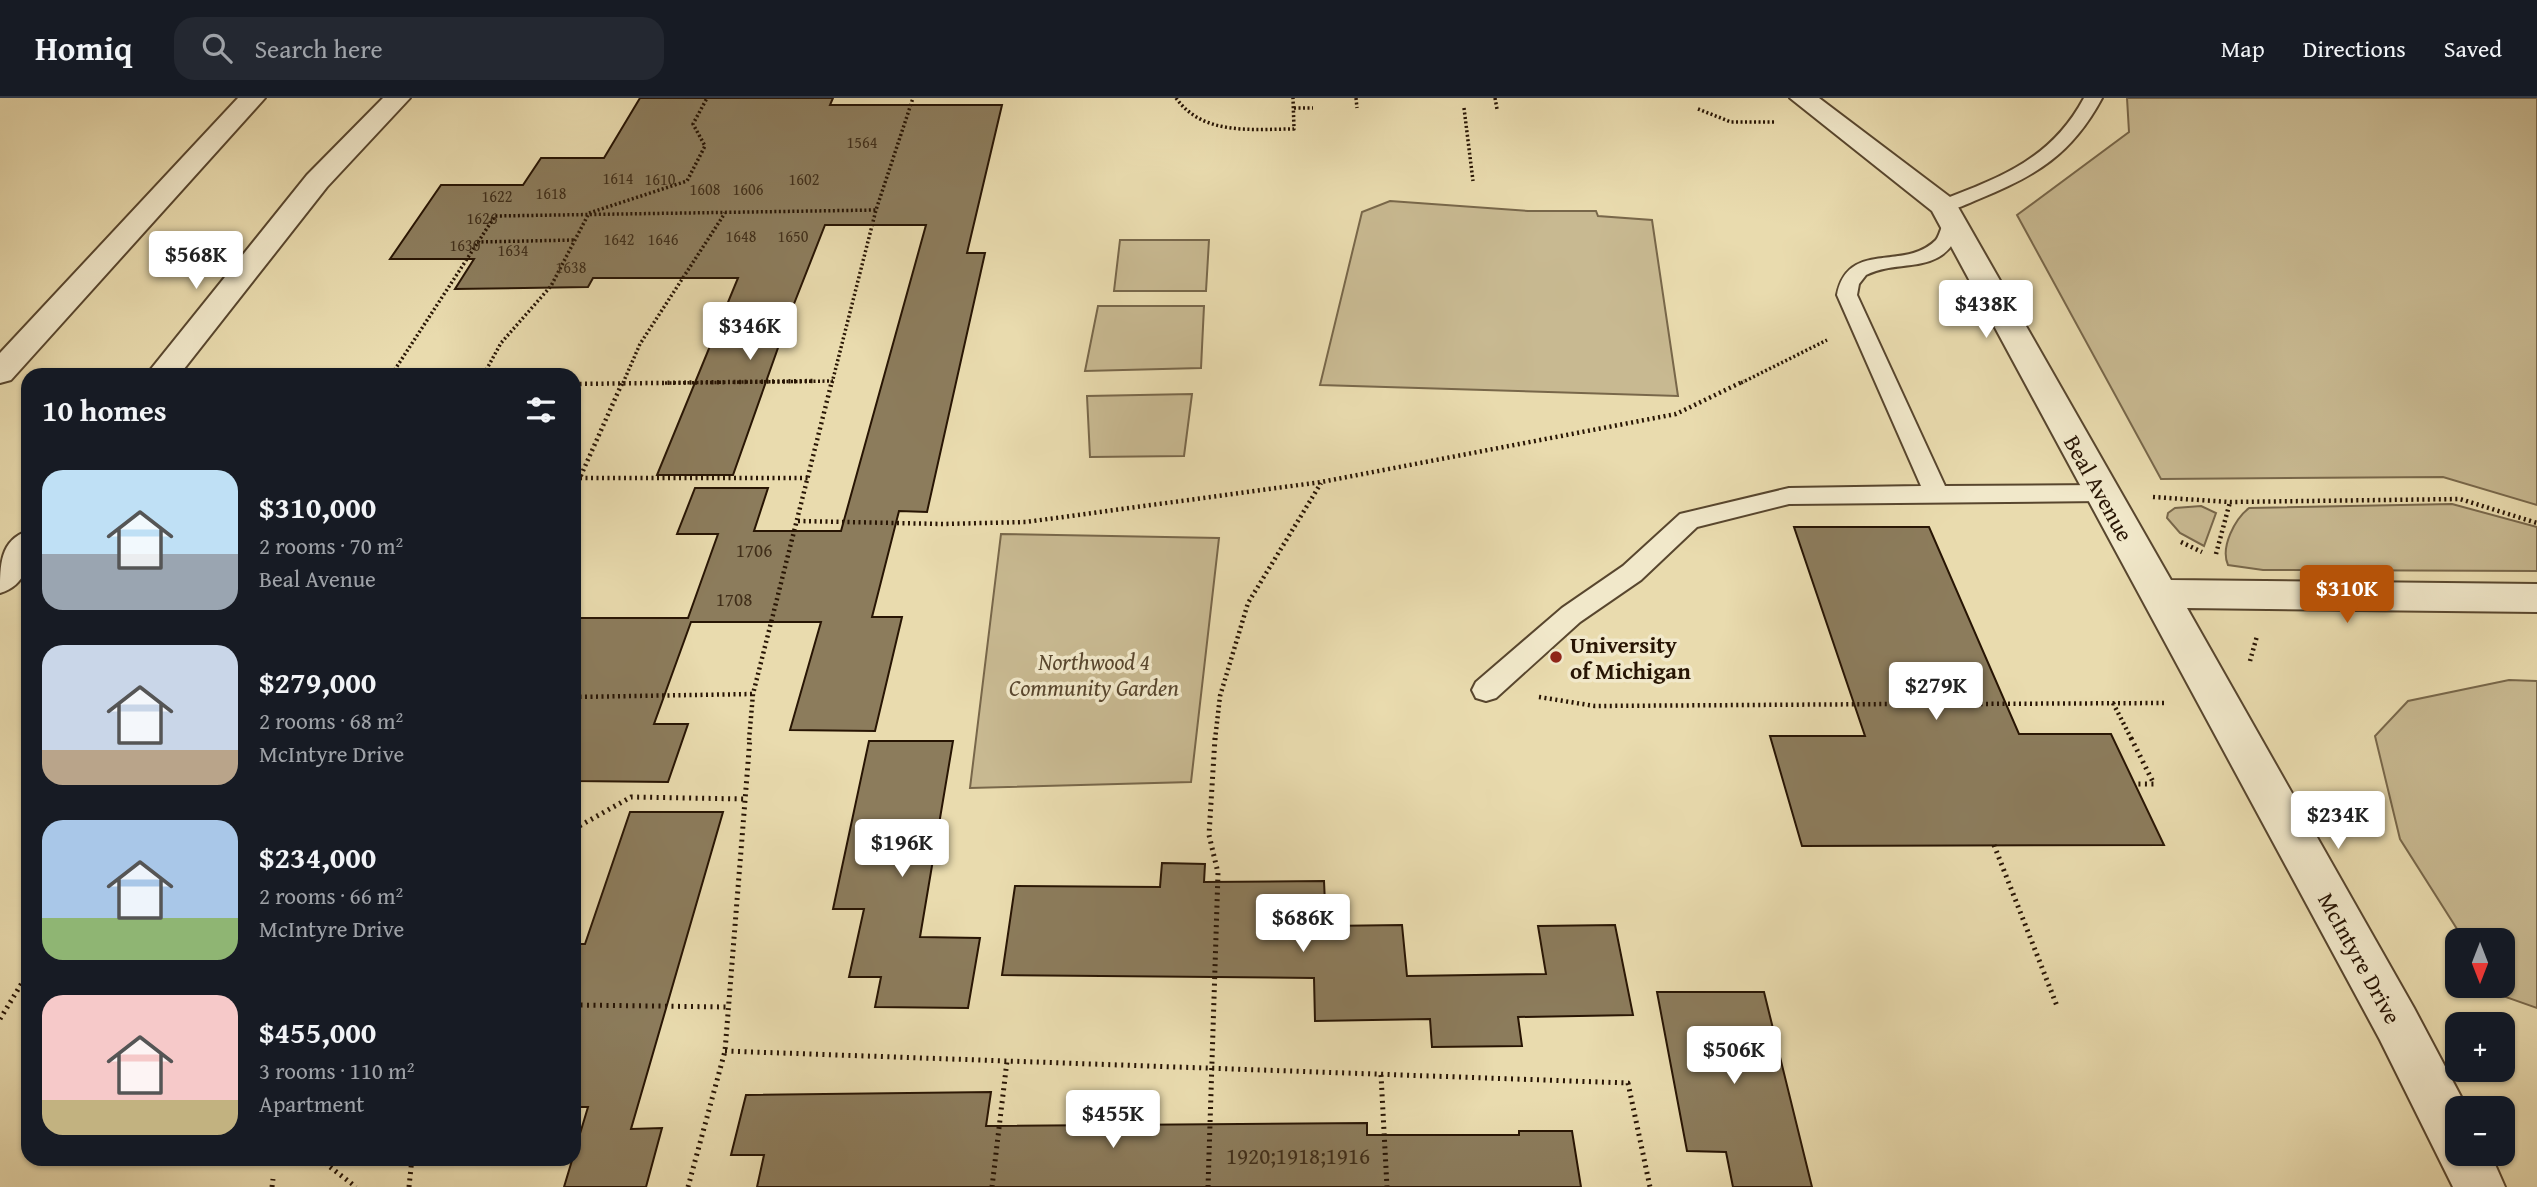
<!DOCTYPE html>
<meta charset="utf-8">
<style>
body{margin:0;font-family:"Gentium Book Plus",serif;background:#242831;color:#f1f3f6;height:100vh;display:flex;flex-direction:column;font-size:26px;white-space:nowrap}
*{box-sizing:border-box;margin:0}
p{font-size:23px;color:#9ea1a6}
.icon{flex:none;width:38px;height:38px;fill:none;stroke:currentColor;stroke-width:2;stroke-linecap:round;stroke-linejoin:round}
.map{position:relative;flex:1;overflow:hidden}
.drawer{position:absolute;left:21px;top:270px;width:560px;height:798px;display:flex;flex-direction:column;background:#171b24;border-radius:21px;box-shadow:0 2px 5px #0004}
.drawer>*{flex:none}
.needle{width:46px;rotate:180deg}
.tools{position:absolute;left:2445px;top:830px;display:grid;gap:14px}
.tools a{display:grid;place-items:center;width:70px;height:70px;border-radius:14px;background:#171b24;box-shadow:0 2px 5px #0004;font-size:35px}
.price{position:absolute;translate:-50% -60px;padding:0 16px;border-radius:7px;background:#fff;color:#222;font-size:23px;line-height:46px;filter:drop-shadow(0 2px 4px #0008)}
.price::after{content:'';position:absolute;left:50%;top:42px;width:21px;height:16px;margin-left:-10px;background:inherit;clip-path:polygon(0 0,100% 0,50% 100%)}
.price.current{background:#b45309;color:#fff}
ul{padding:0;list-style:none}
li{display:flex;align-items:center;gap:21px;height:175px;padding:0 21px}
li span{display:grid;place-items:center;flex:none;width:196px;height:140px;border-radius:21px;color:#555}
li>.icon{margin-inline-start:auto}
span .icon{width:84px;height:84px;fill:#fffc;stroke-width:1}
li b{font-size:30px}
h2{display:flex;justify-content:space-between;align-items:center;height:84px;padding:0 21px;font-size:30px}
header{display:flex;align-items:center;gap:42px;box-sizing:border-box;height:98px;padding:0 35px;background:#171b24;border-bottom:2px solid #363941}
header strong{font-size:33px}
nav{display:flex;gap:38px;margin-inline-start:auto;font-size:24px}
.search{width:490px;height:63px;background:#242831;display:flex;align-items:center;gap:18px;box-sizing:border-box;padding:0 24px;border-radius:21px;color:#9ea1a6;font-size:26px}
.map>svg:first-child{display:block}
.green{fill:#c8b991;stroke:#78674a;stroke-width:2}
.building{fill:#8c7c5c;stroke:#281504;stroke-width:2}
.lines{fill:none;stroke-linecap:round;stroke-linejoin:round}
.service-casing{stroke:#58462e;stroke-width:4}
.minor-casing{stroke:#58462e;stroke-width:4}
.path-far2{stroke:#281504;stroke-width:3.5;stroke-dasharray:2 2.5;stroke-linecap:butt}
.path-far1{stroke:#281504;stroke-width:4.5;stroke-dasharray:2 3.5;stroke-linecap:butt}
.path{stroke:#281504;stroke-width:5;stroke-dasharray:2 4.5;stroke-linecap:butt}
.service{fill:#f1e8ca;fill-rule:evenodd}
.minor{fill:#f1e8ca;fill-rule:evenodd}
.poi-dot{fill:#8f2418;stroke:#f1e8ca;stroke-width:2.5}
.labels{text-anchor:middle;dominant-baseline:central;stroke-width:7;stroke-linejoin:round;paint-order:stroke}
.far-number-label{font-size:16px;fill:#412f1a}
.number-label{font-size:19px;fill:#412f1a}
.street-label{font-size:23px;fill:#281504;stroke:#f1e8ca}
.poi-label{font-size:23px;font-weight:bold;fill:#281504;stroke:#f1e8ca;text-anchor:start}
.park-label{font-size:23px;font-style:italic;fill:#58462e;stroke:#f1e8ca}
.near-number-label{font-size:23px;fill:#412f1a}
</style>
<header>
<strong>Homiq</strong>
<div class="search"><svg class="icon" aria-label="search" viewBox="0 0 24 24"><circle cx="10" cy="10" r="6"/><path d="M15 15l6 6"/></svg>Search here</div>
<nav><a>Map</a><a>Directions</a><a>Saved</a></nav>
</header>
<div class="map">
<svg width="2537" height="1089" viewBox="0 0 2537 1089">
<rect width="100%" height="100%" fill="#e9dbae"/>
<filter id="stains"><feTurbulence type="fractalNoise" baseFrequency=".00286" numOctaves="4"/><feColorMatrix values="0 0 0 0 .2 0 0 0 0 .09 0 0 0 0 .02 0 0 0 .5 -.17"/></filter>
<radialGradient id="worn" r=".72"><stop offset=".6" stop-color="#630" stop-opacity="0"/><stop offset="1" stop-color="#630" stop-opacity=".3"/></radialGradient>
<path class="green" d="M2127,0H2537V407L2443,379L2161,381L2017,117L2129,34Z
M1390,103L1528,113H1596L1598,118L1652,122L1678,298L1320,287L1362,114Z
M1120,142H1209L1206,193H1114Z
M1098,208H1204L1201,270L1085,273Z
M1192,296L1184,358L1090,359L1087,298Z
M2452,406L2537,429V473L2263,472L2228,467C2220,449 2235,421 2249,410Z
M2201,408L2216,415L2204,448L2180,435L2167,420L2168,415L2175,410Z
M1001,436L1219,440L1191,684L970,690Z
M2509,582L2537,583V910L2500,897L2493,887H2502V842H2464L2400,741L2375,638L2408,603Z"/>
<path class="building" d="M640,0H833L830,7H1002L967,155H985L927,414L899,413L872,519H902L875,633L790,632L821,524H691L654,626H688L668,684L574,683V520H688L718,436H677L695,390H768L754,433H841L926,127H825L790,216L733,377H657L738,180H593L588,189L455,191L474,161H390L441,87H523L541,60H604Z
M1794,429H1929L2019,636H2111L2164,747L1802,748L1770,638H1865Z
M869,643H953L920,839L980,840L968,910L875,909L881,879H849L864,811H833Z
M630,714H723L631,1031L662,1030L646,1089H564L588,1009H574V846H585Z
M1162,765L1205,766L1204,784L1324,783L1326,828L1402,827L1407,878L1546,876L1538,828L1615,827L1633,917L1518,919L1522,948L1432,949L1430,921L1315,923L1314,880L1002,877L1015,788L1160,789Z
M1657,894H1764L1812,1089H1733L1726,1054L1687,1053Z
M991,994L986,1028L1367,1025V1037H1519V1033H1572L1581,1089H757L764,1057H731L746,997Z"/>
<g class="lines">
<g class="service-casing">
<path id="service" d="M2084,0H2102C2072,56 2036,78 1979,101C1966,106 1951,115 1937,112L1934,108L1937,104C1999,80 2051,62 2084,0Z
M1952,120L1962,126C1945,181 1902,159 1866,177L1859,186L1857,197L1945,388L2102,387L2110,389L2114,395L2110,401L2102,403L1789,406L1697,429L1641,482L1580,524L1496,600L1486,603L1476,600L1472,592L1476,584L1562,510L1623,468L1680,416L1789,390L1921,388L1837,197C1848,141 1904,174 1936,142C1940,137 1941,128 1945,122Z"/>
</g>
<g class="minor-casing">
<path id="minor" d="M238,0H265L11,282L0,285V255Z
M383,0H410L327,89L180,276H147L307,77Z
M1790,0H1819L1954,102L2171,482L2537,486V514L2187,510L2414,910L2467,1010H2457V1055H2490L2505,1089H2453L2380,942L1932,113Z
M28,433C28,460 31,485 0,495C0,467 0,442 28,433Z"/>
</g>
<path class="path-far2" d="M1176,0C1203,38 1252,31 1294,31L1293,0
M1356,0L1357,10
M1495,0L1497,11
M1294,10H1313
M1464,10L1473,83
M1698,11L1731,24H1776
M477,144L575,142
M392,276L495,118L876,112
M484,276L501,245L551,188L589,115L687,83L705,48L693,26L707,0
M623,285L640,246L725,115
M665,285L833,283
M832,285L876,112L913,0
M1741,285L1827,242"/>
<path class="path-far1" d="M574,286L816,283
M580,380H808
M574,393L623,283
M2153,399L2230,404L2460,401L2537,425
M798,423L943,426L1026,424L1321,384L1676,316L1744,283
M2181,444L2202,454
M2216,456L2230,404
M2250,563L2257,538
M574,599L753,596
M1539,599L1595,608L1898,606
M2113,605L2132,642
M1964,606L2167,605
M749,642L753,596L832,283
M1215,642L1220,598L1248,505L1321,385"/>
<path class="path" d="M2131,640L2154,686H2135
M574,731L631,699L744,701
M1994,747L2057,908
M574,907L728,909
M0,921L28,875
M725,953L1628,985L1650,1089
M1381,977L1387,1089
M325,1065L356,1089
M272,1089L273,1081
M409,1089L412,1060
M688,1089L725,953L750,640
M992,1089L1007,963
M1208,1089L1218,775L1209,737L1215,640"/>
<use href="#service" class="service"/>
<use href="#minor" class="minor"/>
</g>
<circle class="poi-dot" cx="1556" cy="559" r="7"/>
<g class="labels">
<g class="far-number-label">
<text x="862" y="44">1564</text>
<text x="618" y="80">1614</text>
<text x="660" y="81">1610</text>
<text x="804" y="81">1602</text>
<text x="705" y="91">1608</text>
<text x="748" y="91">1606</text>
<text x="551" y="95">1618</text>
<text x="497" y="98">1622</text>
<text x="482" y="120">1626</text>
<text x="741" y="138">1648</text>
<text x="793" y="138">1650</text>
<text x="619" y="141">1642</text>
<text x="663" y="141">1646</text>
<text x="465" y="147">1630</text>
<text x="513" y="152">1634</text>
<text x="571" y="169">1638</text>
</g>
<g class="number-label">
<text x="754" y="452">1706</text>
<text x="734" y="501">1708</text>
</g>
<g class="street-label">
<text transform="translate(2099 390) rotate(61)">Beal Avenue</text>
<text transform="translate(2360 860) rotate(61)">McIntyre Drive</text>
</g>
<g class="poi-label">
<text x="1570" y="546">University<tspan x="1570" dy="26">of Michigan</tspan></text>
</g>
<g class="park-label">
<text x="1094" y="563">Northwood 4<tspan x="1094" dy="26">Community Garden</tspan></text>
</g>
<g class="near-number-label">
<text x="1298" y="1057">1920;1918;1916</text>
</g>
</g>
<rect width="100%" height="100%" filter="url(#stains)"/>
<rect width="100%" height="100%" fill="url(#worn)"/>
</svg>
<div class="tools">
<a><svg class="needle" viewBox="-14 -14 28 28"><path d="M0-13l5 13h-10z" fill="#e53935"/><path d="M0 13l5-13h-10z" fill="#9ea1a6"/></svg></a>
<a>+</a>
<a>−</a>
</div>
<b class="price" style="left:196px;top:193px">$568K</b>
<b class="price" style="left:1986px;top:242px">$438K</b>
<b class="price" style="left:750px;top:264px">$346K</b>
<b class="price current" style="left:2347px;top:527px">$310K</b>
<b class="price" style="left:1936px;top:624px">$279K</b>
<b class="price" style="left:2338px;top:753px">$234K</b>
<b class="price" style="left:902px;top:781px">$196K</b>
<b class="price" style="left:1303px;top:856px">$686K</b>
<b class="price" style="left:1734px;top:988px">$506K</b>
<b class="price" style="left:1113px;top:1052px">$455K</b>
<section class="drawer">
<h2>10 homes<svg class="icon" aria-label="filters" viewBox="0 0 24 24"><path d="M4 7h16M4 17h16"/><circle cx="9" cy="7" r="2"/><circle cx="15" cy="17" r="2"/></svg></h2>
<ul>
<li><span style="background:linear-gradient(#bfe0f5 60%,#9aa5b1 0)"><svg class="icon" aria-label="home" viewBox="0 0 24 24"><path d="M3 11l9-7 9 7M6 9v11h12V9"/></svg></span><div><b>$310,000</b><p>2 rooms · 70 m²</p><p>Beal Avenue</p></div></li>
<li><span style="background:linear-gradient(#c9d6e8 75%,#b9a48a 0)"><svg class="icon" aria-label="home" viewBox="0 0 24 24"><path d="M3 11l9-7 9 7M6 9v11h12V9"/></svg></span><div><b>$279,000</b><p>2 rooms · 68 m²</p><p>McIntyre Drive</p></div></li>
<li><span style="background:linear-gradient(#a9c7e8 70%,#8fb573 0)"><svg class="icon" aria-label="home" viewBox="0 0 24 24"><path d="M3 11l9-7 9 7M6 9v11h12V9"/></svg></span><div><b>$234,000</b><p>2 rooms · 66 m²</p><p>McIntyre Drive</p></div></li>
<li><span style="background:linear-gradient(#f6c9c9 75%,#c2b280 0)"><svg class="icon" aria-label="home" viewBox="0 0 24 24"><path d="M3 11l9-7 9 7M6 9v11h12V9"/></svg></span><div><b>$455,000</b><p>3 rooms · 110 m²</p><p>Apartment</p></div></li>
</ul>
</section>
</div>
